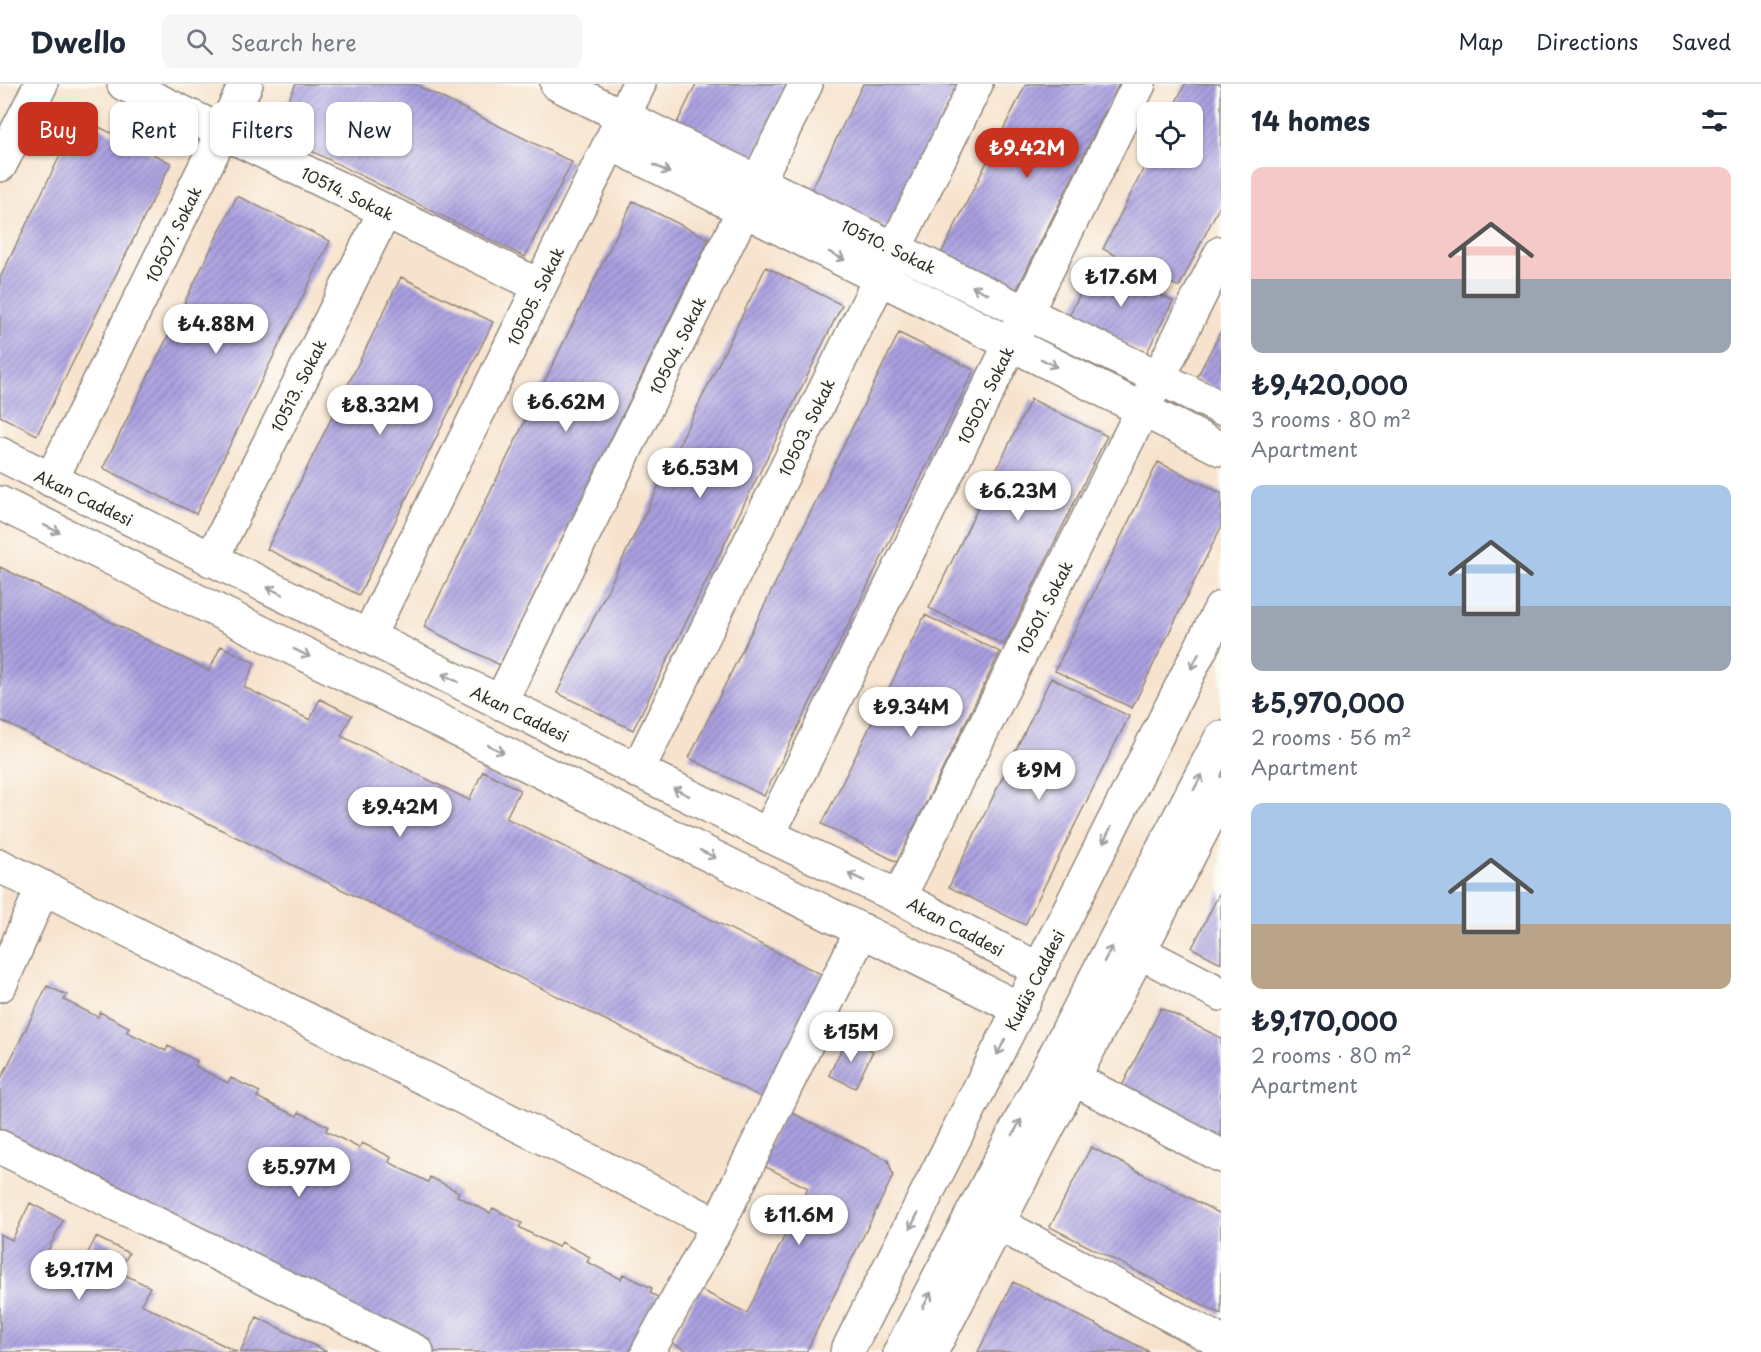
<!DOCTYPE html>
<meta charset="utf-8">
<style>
body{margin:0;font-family:"Playpen Sans",sans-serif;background:#f6f6f7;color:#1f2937;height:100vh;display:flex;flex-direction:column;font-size:22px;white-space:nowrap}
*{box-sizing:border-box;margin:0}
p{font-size:20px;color:#747a83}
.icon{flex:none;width:33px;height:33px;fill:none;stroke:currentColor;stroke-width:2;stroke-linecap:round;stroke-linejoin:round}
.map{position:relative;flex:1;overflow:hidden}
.side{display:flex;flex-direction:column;background:#fff;width:540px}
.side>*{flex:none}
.guide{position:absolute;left:18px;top:18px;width:570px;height:54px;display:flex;gap:12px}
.tools{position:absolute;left:1137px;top:18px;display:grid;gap:12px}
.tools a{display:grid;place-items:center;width:66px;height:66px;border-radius:12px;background:#fff;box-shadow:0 2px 4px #0004;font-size:30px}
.price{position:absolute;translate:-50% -51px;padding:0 14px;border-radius:21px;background:#fff;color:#222;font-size:20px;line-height:39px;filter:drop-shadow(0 2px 3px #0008)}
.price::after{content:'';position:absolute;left:50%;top:36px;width:18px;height:14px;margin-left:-9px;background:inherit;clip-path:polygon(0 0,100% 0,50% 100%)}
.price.active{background:#c8321e;color:#fff}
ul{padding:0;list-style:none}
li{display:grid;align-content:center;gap:12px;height:318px;padding:0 30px}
li span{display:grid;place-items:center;height:186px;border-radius:12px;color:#555}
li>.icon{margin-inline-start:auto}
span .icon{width:108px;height:108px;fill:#fffc;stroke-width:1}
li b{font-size:26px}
h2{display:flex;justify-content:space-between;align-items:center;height:72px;padding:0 30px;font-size:26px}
.chip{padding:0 21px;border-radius:12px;background:#fff;box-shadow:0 2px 4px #0004;font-size:21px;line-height:54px}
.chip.active{background:#c8321e;color:#fff}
header{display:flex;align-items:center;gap:36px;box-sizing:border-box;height:84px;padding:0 30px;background:#fff;border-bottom:2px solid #e0e1e3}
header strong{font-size:28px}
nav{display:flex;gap:33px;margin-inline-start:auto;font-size:21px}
.search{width:420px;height:54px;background:#f6f6f7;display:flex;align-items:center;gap:15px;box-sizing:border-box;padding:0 21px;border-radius:12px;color:#747a83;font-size:22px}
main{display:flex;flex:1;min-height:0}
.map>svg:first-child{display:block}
.building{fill:url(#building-hatch)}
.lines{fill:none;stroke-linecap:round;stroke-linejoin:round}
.minor-casing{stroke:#91877c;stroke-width:36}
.minor{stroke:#fff;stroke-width:33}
.oneway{stroke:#a0a0a0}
.labels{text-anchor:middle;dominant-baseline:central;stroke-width:5;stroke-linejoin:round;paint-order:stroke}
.street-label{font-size:16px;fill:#2b2b2b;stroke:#fdfcf7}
</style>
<header>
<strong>Dwello</strong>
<div class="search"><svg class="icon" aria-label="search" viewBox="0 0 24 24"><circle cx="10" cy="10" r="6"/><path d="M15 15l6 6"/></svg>Search here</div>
<nav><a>Map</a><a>Directions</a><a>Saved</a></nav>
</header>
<main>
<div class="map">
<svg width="1221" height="1268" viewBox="0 0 1221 1268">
<defs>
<pattern id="building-hatch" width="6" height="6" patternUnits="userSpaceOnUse" patternTransform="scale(1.5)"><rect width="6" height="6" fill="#a99fe0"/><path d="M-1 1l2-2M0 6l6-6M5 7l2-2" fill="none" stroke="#8a82b6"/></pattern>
</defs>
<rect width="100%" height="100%" fill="#fdfcf7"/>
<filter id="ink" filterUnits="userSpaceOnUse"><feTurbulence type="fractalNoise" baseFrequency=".0167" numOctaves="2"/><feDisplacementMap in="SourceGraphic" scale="12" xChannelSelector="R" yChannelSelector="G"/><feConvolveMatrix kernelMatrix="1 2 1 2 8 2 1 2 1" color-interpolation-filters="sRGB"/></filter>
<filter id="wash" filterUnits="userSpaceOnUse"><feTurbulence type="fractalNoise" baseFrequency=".008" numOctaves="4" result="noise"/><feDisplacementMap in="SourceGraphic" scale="24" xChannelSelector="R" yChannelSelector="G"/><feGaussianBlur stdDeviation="1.35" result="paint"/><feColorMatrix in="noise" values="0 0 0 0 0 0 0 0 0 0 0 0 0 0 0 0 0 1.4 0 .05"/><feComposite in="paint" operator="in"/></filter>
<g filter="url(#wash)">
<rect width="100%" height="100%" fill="#f7e3cd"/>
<g id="blocks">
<path class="building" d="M296,0H414L572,78L525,173L273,48Z
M696,0H790L752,78L676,41Z
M863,0H958L888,144L811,107Z
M1026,0H1119L1016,207L941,170Z
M1185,0H1221V119L1179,203L1103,165L1149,74H1192V28H1171Z
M79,33L171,79L37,351L0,332V194Z
M237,112L330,157L196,430L103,384Z
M633,117L709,155L500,581L424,543Z
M1096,178L1173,217L1146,270L1069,232Z
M766,183L842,221L633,646L557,609Z
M401,193L493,238L359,511L267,465Z
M1221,247V308L1196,295Z
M899,249L974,286L764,712L689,674Z
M1031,315L1107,352L1004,561L929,524Z
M1158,378L1221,409V443L1132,624L1055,587Z
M0,483L209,587L221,562L255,579L244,603L310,636L320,615L352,631L341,652L469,716L483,687L520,706L506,734L831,895L771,1018L0,636Z
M925,531L1000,568L897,778L822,740Z
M1051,594L1129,632L1025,841L949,803Z
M1221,806V879L1192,864Z
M47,902L67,911L64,916L98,933L100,928L129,943L127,948L166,967L168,962L197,977L195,982L228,999L231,994L260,1008L257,1013L277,1023L297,1032L299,1028L328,1042L326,1047L359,1064L362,1059L391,1073L389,1078L408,1088L428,1098L430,1093L459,1108L457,1112L490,1129L493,1124L522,1139L519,1143L539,1154L558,1163L561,1158L590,1173L587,1178L621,1195L623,1190L652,1204L650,1209L658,1213L630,1268H421L0,1058V997Z
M1161,924L1221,954V1055L1121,1004Z
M847,954L873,967L855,1004L829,991Z
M786,1026L888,1076L893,1092L806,1268H689L672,1259L699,1205L747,1229L808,1104L760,1080Z
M1091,1063L1221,1130V1230L1050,1143Z
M30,1119L63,1136L45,1173L78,1189L96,1153L129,1169L119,1188L150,1203L141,1220L237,1268H0V1150L12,1156Z
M1013,1198L1150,1268H978Z
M257,1233L327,1268H240Z"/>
</g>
</g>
<g filter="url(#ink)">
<use href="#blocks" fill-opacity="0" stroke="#91877c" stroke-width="1.5"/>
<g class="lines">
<g class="minor-casing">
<path id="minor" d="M124,0L540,202
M557,0L1221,324
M610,59L1221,365
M0,81L41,0
M0,370L768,751L899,813L1040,886
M51,396L246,0
M0,419L1020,925
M211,476L385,127
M368,553L639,0
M500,619L806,0
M637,687L976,0
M768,751L1139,0
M0,782L718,1141
M899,813L1221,169
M1138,867L1221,910
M0,901L43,803
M1072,994L1221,1072
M0,1063L417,1268
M997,1139L1221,1258
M648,1268L718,1141L862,846
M847,1268L1221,524
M900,1268L1221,654
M931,1268L1221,710"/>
</g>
<use href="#minor" class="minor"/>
</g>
<defs><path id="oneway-shaft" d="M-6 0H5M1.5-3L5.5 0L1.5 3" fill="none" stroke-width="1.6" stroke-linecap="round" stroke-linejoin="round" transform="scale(1.5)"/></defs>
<g class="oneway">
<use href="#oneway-shaft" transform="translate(662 85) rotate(27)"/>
<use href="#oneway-shaft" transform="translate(837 172) rotate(27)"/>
<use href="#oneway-shaft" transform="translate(980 206) rotate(-154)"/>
<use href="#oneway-shaft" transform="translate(1049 279) rotate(27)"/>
<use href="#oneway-shaft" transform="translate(52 445) rotate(26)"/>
<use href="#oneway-shaft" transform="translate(275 507) rotate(-154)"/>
<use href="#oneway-shaft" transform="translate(302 569) rotate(26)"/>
<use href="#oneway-shaft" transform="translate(1195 577) rotate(117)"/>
<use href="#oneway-shaft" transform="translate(450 594) rotate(-154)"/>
<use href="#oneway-shaft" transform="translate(496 665) rotate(26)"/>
<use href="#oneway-shaft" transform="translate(1198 698) rotate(-62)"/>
<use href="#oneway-shaft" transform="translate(681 708) rotate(-154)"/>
<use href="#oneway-shaft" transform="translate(1107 751) rotate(117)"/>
<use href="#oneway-shaft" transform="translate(708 770) rotate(26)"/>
<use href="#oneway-shaft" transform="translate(856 793) rotate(-155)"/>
<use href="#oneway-shaft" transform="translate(1108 870) rotate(-62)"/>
<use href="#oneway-shaft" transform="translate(1001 963) rotate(117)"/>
<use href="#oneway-shaft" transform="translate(1017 1043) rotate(-62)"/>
<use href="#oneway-shaft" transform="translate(914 1137) rotate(117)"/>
<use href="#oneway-shaft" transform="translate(927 1216) rotate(-62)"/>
</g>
</g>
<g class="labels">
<g class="street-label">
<text transform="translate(348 109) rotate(26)">10514. Sokak</text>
<text transform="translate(173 150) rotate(-64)">10507. Sokak</text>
<text transform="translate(889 162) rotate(26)">10510. Sokak</text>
<text transform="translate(535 212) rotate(-64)">10505. Sokak</text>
<text transform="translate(677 261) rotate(-64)">10504. Sokak</text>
<text transform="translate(298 301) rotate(-63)">10513. Sokak</text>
<text transform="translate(985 311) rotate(-64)">10502. Sokak</text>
<text transform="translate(806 343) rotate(-64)">10503. Sokak</text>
<text transform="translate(84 413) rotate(26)">Akan Caddesi</text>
<text transform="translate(1044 523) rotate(-63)">10501. Sokak</text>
<text transform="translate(520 629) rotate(26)">Akan Caddesi</text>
<text transform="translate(956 842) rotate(28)">Akan Caddesi</text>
<text transform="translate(1034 896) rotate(-63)">Kudüs Caddesi</text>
</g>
</g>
</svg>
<div class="tools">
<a><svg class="icon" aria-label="locate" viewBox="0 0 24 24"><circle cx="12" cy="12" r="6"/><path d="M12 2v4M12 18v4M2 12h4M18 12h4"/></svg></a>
</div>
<b class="price active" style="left:1027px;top:95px">₺9.42M</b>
<b class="price" style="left:1121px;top:224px">₺17.6M</b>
<b class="price" style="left:216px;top:271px">₺4.88M</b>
<b class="price" style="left:566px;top:349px">₺6.62M</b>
<b class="price" style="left:380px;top:352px">₺8.32M</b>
<b class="price" style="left:700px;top:415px">₺6.53M</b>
<b class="price" style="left:1018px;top:438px">₺6.23M</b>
<b class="price" style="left:911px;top:654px">₺9.34M</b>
<b class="price" style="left:1039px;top:717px">₺9M</b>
<b class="price" style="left:400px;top:754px">₺9.42M</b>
<b class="price" style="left:851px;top:979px">₺15M</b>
<b class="price" style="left:299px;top:1114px">₺5.97M</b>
<b class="price" style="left:799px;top:1162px">₺11.6M</b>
<b class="price" style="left:79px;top:1217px">₺9.17M</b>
<div class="guide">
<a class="chip active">Buy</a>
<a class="chip">Rent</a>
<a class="chip">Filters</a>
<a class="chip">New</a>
</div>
</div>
<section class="side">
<h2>14 homes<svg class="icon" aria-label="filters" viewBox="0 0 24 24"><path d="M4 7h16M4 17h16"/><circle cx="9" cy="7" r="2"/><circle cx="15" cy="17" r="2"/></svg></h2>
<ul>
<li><span style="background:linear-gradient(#f6c9c9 60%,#9aa5b1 0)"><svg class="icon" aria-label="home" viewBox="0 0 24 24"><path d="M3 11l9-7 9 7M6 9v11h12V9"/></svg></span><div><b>₺9,420,000</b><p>3 rooms · 80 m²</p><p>Apartment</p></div></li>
<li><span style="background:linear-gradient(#a9c7e8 65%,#9aa5b1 0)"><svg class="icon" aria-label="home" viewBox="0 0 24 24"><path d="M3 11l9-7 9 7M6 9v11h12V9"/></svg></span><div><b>₺5,970,000</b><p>2 rooms · 56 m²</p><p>Apartment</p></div></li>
<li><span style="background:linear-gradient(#a9c7e8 65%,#b9a48a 0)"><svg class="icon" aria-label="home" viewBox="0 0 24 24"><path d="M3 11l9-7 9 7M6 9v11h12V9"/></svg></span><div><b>₺9,170,000</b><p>2 rooms · 80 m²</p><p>Apartment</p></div></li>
</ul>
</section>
</main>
